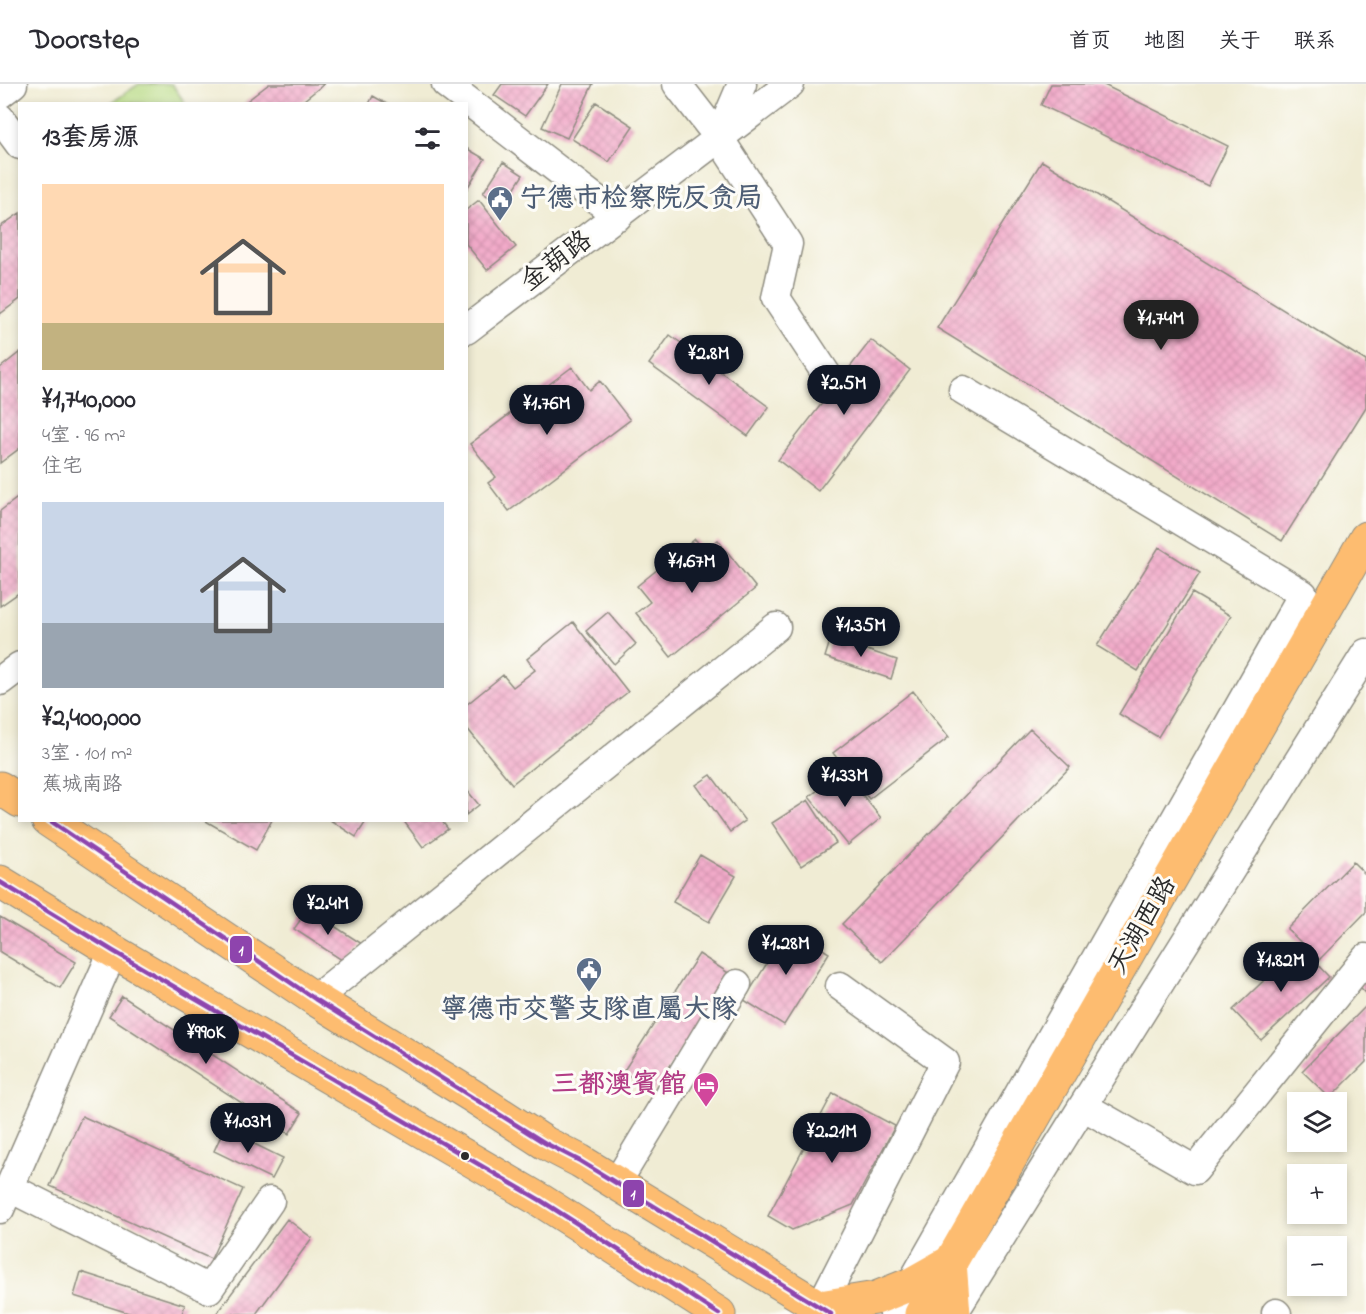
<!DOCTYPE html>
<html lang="zh">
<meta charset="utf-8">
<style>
body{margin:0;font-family:"Indie Flower","LXGW WenKai TC",sans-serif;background:#f2f2f3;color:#2b2b33;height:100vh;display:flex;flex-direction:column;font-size:22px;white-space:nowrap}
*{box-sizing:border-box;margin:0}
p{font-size:20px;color:#7c7c81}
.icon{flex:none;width:33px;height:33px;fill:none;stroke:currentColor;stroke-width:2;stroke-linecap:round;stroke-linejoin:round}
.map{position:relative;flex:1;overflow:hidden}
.panel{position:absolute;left:18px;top:18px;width:450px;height:720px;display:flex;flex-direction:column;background:#fff;border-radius:0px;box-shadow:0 3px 9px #0003}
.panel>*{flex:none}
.buttons{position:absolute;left:1287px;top:1008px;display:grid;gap:12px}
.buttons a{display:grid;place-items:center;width:60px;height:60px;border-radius:0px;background:#fff;box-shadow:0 3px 9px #0003;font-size:30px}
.price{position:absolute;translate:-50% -51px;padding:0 14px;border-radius:21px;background:#111827;color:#fff;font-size:20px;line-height:39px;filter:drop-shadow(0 2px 3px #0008)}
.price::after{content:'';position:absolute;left:50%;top:36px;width:18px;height:14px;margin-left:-9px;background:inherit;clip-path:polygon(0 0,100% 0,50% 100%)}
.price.active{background:#222;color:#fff}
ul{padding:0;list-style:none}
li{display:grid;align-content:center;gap:12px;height:318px;padding:0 24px}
li span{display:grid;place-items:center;height:186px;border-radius:0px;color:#555}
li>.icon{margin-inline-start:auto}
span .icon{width:108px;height:108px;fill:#fffc;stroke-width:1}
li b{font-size:26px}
h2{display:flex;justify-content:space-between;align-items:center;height:72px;padding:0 24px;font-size:26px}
header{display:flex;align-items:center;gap:36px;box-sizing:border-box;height:84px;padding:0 30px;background:#fff;border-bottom:2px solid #e1e1e2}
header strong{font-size:28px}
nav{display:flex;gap:33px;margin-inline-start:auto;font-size:21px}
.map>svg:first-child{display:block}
.garden{fill:#b6d982;stroke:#708256;stroke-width:1.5}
.building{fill:url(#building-cross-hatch)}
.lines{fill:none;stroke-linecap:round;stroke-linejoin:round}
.minor-casing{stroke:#8e8c80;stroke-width:31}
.major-casing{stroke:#8e8c80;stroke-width:35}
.highway-casing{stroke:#8e8c80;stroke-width:35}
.minor{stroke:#fff;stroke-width:28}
.major{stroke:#fdbc70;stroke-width:33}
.highway{stroke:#fdbc70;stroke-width:33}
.bus-1-casing{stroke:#fdfcf7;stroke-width:9}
.bus-1{stroke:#8e44ad;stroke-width:4.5}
.bus-dot{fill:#2b2b2b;stroke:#fdfcf7;stroke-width:2}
.labels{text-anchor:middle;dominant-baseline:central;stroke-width:6;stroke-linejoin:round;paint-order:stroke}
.service-label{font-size:27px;font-weight:bold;fill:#4e5e75;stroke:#fdfcf7;text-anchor:start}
.street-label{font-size:27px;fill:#2b2b2b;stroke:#fdfcf7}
.hotel-label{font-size:27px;font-weight:bold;fill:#b23c85;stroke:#fdfcf7;text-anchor:end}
.line-badge{stroke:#fdfcf7;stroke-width:2}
.badge-label{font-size:16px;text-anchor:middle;font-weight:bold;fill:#fff}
</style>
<header>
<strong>Doorstep</strong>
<nav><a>首页</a><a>地图</a><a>关于</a><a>联系</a></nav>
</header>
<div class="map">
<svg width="1366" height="1230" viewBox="0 0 1366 1230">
<defs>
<pattern id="building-cross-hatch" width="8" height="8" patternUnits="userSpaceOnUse" patternTransform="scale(1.5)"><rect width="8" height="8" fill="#f2aac9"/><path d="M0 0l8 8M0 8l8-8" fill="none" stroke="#d092ad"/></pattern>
</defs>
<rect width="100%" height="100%" fill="#fdfcf7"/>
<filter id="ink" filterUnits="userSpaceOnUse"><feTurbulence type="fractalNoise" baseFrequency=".0167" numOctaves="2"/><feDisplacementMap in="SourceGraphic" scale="12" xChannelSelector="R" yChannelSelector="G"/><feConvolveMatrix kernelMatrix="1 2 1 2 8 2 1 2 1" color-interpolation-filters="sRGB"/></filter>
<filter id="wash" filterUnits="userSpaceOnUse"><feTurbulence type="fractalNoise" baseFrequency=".008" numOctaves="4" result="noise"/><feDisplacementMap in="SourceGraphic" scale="24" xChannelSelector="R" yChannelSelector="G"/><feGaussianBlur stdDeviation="1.35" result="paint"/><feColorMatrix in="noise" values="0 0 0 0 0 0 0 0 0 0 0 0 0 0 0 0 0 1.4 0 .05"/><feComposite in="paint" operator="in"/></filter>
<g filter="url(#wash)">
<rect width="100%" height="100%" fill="#f0ecd4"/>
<path class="garden" d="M139,0H172L185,19H111Z"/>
<g id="blocks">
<path class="building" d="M269,0H324L299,20H243Z
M502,0H548L525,32L494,11Z
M562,0H593L567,54L542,43Z
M1051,0H1102L1228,62L1208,102L1041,21Z
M373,12L387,20H369Z
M596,18L633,42L609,78L572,55Z
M466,64L485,75L466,106Z
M1042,77L1366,277V323L1282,457L937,244Z
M503,78L523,91L503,122L483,109Z
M479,116L516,163L487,186L466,160V126Z
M20,129V215L0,230V143Z
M670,251L769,323L748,352L649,280Z
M871,256L910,286L818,407L778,376Z
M20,268V364L0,379V284Z
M572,283L589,306L600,297L630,336L509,427L488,399L496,393L470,360Z
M20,412V508L0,522V427Z
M695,455L704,466L718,456L756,504L671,573L636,529L650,518L637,502Z
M1159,463L1200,489L1138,587L1097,562Z
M1192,509L1231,532L1158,653L1119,630Z
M608,528L636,560L614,580L586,547Z
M573,538L628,608L512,700L466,643V621L503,591L513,603L535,586L527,575Z
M831,554L897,576L891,595L825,573Z
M913,607L949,653L869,715L833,669Z
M1030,645L1070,683L882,878L842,840Z
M843,687L881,734L848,761L809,713Z
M711,691L745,737L730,748L696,701Z
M466,705L479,721L466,731Z
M808,716L836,759L801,782L772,739Z
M204,736H272L256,766Z
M330,736H367L356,753Z
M403,736H441L448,745L423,763Z
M700,771L736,792L709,838L673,818Z
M1353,778L1366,791V828L1319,876L1287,845Z
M308,825L362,860L348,880L294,845Z
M0,833L76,878L60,904L0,868Z
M789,844L829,869L784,941L744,916Z
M1300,862L1329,893L1261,956L1233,926Z
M699,870L730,890L654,1007L623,988Z
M1366,892V909L1358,901Z
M122,912L302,1029L289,1050L109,932Z
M1366,922V978L1330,1014L1302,987Z
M833,1009L895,1042L853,1121L792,1146L768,1132Z
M82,1032L243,1105L211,1175L50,1102Z
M224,1045L283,1074L272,1095L214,1067Z
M287,1135L312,1154L256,1230H216Z
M81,1188L185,1221L182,1230H132L74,1212Z"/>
</g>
</g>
<g filter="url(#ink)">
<use href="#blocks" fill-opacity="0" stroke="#8e8c80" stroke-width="1.5"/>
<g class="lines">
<g class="minor-casing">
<path id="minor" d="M446,0L618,132
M677,0L719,54L742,0
M0,10L13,0
M0,34L20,61
M719,54L788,160L776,214L827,291
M466,246L790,0
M0,597L20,582
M315,915L776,543
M1083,1022L1195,1086L1366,874
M616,1100L737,900
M10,1104L209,1205L270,1117
M0,1125L113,867
M820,1223L945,978L840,902
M1276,1229L1277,1230
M894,1230L1303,510L963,306
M953,1230L1366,569"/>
</g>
<g class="major-casing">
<path id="major" d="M950,1178L954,1230
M820,1223L876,1214L911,1200L950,1178
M921,1230L1366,454"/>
</g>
<g class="highway-casing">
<path id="highway" d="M0,704L20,717
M48,736L315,915L471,1011L545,1059L580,1077L831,1230
M0,798L113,867L540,1116L719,1230"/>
</g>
<use href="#minor" class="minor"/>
<use href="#major" class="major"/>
<use href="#highway" class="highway"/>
<g class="bus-1-casing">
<path id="bus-1" d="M49,736L315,915L545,1059L580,1077L831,1230
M0,798L113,867L540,1116L719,1230"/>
</g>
<use href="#bus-1" class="bus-1"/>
</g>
</g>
<defs>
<g id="civic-pin" transform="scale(1.35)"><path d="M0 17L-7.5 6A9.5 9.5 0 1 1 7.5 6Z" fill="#5c6f8a" stroke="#fdfcf7"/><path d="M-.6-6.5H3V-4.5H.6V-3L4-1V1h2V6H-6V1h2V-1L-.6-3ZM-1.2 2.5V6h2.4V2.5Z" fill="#fff"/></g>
<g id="hotel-pin" transform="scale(1.35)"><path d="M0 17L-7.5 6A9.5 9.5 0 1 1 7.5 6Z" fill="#d1479c" stroke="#fdfcf7"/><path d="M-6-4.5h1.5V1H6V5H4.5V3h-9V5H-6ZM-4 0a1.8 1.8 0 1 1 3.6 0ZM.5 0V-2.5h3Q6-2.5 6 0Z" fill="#fff"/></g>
</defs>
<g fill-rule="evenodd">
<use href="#civic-pin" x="500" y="115"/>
<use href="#civic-pin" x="589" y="886"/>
<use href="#hotel-pin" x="706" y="1001"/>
</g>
<circle class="bus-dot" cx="465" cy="1072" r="5"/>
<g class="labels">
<g class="service-label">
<text x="520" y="115">宁德市检察院反贪局</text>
<text x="589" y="926" text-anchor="middle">寧德市交警支隊直屬大隊</text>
</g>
<g class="street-label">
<text transform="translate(557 178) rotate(-37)">金葫路</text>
<text transform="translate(1143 842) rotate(-60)">天湖西路</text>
</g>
<g class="hotel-label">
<text x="686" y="1001">三都澳賓館</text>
</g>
</g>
<g class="line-badge">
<rect x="229" y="851" width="24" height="29" rx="6" fill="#8e44ad"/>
<rect x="622" y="1095" width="23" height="29" rx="6" fill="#8e44ad"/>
</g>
<g class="badge-label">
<text x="241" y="871">1</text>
<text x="633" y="1115">1</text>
</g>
</svg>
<div class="buttons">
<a><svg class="icon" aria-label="layers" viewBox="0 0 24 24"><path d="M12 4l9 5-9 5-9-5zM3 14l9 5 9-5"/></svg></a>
<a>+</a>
<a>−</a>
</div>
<b class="price active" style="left:1161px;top:267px">¥1.74M</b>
<b class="price" style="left:709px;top:302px">¥2.8M</b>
<b class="price" style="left:844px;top:332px">¥2.5M</b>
<b class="price" style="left:547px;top:352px">¥1.76M</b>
<b class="price" style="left:692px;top:510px">¥1.67M</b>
<b class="price" style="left:861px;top:574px">¥1.35M</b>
<b class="price" style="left:845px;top:724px">¥1.33M</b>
<b class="price" style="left:328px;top:852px">¥2.4M</b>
<b class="price" style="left:786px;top:892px">¥1.28M</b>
<b class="price" style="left:1281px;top:909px">¥1.82M</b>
<b class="price" style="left:206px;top:981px">¥990K</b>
<b class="price" style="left:248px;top:1070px">¥1.03M</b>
<b class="price" style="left:832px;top:1080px">¥2.21M</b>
<section class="panel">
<h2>13套房源<svg class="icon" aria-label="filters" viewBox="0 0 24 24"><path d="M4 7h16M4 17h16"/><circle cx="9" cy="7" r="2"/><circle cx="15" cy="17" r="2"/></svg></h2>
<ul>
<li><span style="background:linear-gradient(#ffd9b3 75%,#c2b280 0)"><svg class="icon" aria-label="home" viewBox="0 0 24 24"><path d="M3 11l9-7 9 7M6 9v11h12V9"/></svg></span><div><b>¥1,740,000</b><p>4室 · 96 m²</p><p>住宅</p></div></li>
<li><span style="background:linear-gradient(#c9d6e8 65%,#9aa5b1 0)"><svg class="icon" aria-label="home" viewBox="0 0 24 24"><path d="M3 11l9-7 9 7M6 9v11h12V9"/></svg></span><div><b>¥2,400,000</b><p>3室 · 101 m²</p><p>蕉城南路</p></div></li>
</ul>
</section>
</div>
